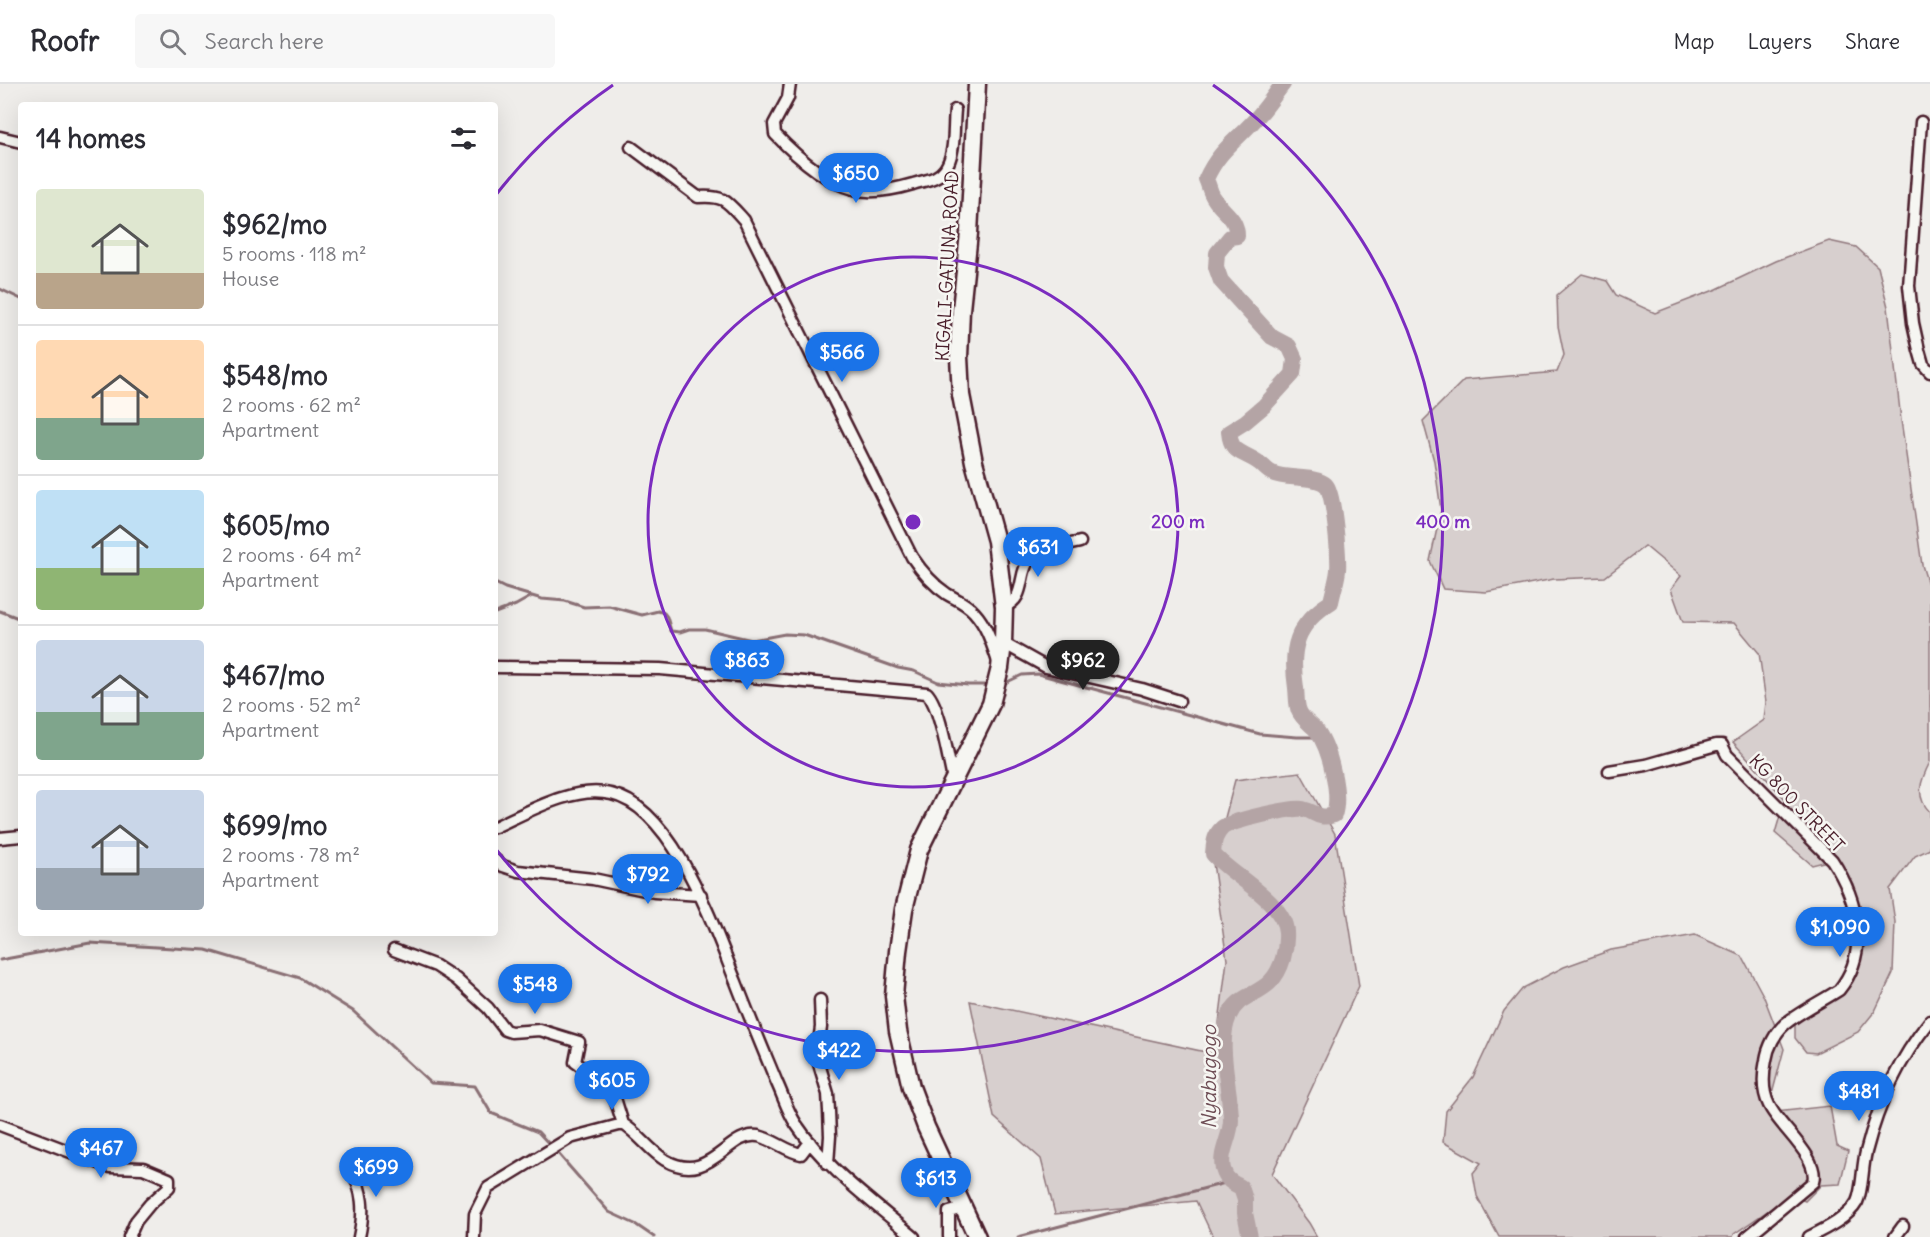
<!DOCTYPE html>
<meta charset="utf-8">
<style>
body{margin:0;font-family:Delius,sans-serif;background:#f7f7f7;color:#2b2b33;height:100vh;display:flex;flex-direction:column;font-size:22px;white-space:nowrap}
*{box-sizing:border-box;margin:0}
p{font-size:20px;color:#7c7c81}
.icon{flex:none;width:33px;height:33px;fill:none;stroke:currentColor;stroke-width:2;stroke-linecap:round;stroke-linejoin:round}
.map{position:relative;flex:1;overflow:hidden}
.details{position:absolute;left:18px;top:18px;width:480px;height:834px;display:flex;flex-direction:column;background:#fff;border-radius:6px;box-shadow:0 6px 24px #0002}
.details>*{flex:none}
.price{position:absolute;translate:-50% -51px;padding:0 14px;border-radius:21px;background:#1a73e8;color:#fff;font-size:20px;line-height:39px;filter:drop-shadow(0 2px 3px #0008)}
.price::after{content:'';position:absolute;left:50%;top:36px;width:18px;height:14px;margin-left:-9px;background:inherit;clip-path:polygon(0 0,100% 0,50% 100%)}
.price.selected{background:#222;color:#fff}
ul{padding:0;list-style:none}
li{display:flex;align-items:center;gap:18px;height:150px;padding:0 18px}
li+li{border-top:2px solid #e1e1e2}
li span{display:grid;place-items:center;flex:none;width:168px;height:120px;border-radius:6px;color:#555}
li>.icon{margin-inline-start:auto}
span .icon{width:72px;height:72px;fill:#fffc;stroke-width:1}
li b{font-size:26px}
h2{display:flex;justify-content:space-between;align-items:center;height:72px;padding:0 18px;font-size:26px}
header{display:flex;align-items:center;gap:36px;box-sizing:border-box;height:84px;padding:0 30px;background:#fff;border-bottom:2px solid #e1e1e2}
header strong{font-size:28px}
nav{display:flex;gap:33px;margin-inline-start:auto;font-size:21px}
.search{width:420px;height:54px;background:#f7f7f7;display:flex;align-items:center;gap:15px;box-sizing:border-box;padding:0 21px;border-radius:6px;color:#7c7c81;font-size:22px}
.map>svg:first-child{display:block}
.green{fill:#d7cfce;stroke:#90777c;stroke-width:1.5}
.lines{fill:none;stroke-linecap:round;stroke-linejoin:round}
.stream{stroke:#8a6f74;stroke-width:3}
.river{stroke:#b4a4a5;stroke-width:16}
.minor-casing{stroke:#4a1f2b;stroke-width:15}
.trunk-casing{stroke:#4a1f2b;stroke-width:21}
.minor{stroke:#f6f6f2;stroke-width:10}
.trunk{stroke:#f6f6f2;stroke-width:16}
.ring{fill:none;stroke:#7b2cbf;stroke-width:3}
.labels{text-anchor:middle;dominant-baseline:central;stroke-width:5;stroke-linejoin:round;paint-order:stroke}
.street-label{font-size:18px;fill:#4a1f2b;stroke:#f6f6f2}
.water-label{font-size:20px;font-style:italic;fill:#6f4e56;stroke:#f6f6f2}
.centre{fill:#7b2cbf;stroke:#f6f6f2;stroke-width:3}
.ring-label{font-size:18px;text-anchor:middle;font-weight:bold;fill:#7b2cbf;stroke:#f6f6f2;stroke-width:5;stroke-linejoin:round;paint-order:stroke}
</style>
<header>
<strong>Roofr</strong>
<div class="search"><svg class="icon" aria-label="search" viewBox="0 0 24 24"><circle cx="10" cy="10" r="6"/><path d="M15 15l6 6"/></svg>Search here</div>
<nav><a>Map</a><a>Layers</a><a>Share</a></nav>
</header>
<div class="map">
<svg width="1930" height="1153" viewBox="0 0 1930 1153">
<rect width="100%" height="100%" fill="#efedea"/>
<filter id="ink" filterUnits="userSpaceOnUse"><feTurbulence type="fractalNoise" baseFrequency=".0167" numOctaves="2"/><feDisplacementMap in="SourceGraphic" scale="12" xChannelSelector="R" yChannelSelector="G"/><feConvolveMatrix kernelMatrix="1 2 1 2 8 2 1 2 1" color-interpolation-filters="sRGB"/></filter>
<g filter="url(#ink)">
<path class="green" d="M1829,157L1856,163L1878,183L1888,223L1901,336L1922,481L1930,507V678C1921,696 1914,712 1930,728V765L1915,772L1890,805L1895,838L1893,889L1875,927L1858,948L1816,969L1806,968L1795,954V939L1844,908L1860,830L1853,800L1835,775L1812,781L1775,749L1785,715L1733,658L1764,636L1766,618L1759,569L1734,539L1683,538L1671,505L1681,492L1645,462L1605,493L1554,495L1486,508L1443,505L1430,477L1441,426L1434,377L1423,337L1464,296L1557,288L1564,271L1558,242L1557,211L1582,190L1607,197L1616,211L1655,229L1717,205L1776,177Z
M1300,688L1335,750L1359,902L1272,1090L1309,1139L1317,1153H1213L1196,1117L1055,1130L1041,1075L994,1033L970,917L1215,970L1227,876L1213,779L1235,696Z
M1695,851L1742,872L1764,913L1784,965L1767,1029L1830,1022L1837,1062L1848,1067L1840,1100L1821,1101L1805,1117L1791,1111L1734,1150L1733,1153H1499L1477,1112L1473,1089L1481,1079L1443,1058L1446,1027L1473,993L1504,927L1523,904L1564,883L1611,866Z"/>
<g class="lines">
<path class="stream" d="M0,205L21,215
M495,499L505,504L542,515L565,517L584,523L609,522L642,531L658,527L664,529L667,533L671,547L680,548L689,545H705L752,556L785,550L804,551L898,584L914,587L938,598L968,601H990
M0,527L21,535
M495,529L516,521L532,512
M1003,600L1022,591L1038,590L1260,650L1297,653H1319
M0,876L90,859L206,866L300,894L353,927L431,999L475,1002L491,1029L538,1048L550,1061
M555,1066L609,1128L635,1140L654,1153
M1018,1153L1229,1098"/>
<path class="river" d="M1250,1153L1245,1129V1115L1241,1103C1232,1099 1226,1096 1223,1085C1219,1068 1231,1053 1231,1036C1231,1005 1216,961 1229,932C1237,912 1256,912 1270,898C1282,886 1287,865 1286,848C1285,818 1232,792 1213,770C1214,759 1214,752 1222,744C1229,737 1293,723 1303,725C1317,728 1317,736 1334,731C1341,711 1330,665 1317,647C1311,640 1302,635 1299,627C1296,620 1297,611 1296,604C1290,564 1296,540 1331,518C1333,507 1337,497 1338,486C1339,474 1334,408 1326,401C1316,391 1286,396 1272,389C1267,387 1263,381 1258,378C1242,367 1231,370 1229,348L1245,338L1264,322L1293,290L1295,275L1289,262L1272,253L1221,197L1216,183L1217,169L1230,153L1237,152C1237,133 1222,128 1214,114C1210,109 1209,101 1206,95C1219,65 1240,54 1260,30C1268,21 1275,10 1283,0"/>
<g class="minor-casing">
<path id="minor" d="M790,0L788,14L774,40L775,50C795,71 824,97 853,105C871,110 896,105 913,100C925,96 937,96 945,85C956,69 953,45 955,26
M1921,38L1909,202L1913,239L1919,266L1923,280L1930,288
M0,53L21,58
M631,63L698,113C724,111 727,117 744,136L912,473C922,488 932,500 947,510C957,516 966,519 974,528C987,542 992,560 998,578
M1004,523C1027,514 1017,491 1030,474C1036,465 1069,461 1080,458
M1003,559L1046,583L1142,605L1179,617
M495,583L660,585L927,609C940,623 948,674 953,695
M1609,687L1646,681L1716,661H1722L1727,671L1832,776C1857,814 1871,867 1839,906C1822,917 1801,927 1785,940C1775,949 1768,963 1766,976C1763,990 1762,1007 1769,1021C1779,1043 1820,1073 1813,1098L1747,1153
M495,743C528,728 573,701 611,710C674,724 714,844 736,898C749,932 763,965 777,999C783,1012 788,1028 796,1040C826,1085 873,1118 914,1153
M0,754L21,752
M495,776L503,782L518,787L593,795L654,808L701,811
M394,866L436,882L456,895L488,924L505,946L511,948L540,946L579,958L575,978L606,1000L614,1011L623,1040
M820,916L821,943L817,973L828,1010L829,1027L830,1052L828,1080
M0,1041L110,1083L143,1084L169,1095V1103L150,1120L136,1137L129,1153
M351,1083C363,1108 365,1125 359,1153
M474,1153L475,1130L488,1104L570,1054L623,1040C639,1050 649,1066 665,1076C711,1102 727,1047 758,1052C773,1055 786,1067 801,1070L810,1058
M949,1153V1128L964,1124
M1809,1153C1825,1145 1848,1134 1857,1118C1863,1105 1862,1083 1866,1068C1878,1021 1899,975 1930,937
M1895,1153L1903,1142"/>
</g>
<g class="trunk-casing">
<path id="trunk" d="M977,1153L926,1043L911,1003L898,947L894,912L898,867L904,825L919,766L991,620L1000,584L1003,559L1004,523L996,457L974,378L961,311L959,273L961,226L969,149L977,0"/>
</g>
<use href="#minor" class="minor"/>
<use href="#trunk" class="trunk"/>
</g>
</g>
<g class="ring">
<circle cx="913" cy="438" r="265"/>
<path d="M495 112A530 530 0 0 1 613 1M1213 1A530 530 0 1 1 495 764"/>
</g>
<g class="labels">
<g class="street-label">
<text transform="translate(947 182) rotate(-87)">KIGALI-GATUNA ROAD</text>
<text transform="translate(1797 719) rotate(46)">KG 800 STREET</text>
</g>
<g class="water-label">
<text transform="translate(1208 993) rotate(-90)">Nyabugogo</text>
</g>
</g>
<circle cx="913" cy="438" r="9" class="centre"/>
<g class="ring-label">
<text x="1178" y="444">200 m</text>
<text x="1443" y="444">400 m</text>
</g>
</svg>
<b class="price" style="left:856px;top:120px">$650</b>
<b class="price" style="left:842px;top:299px">$566</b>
<b class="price" style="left:1038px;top:494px">$631</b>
<b class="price" style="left:747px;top:607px">$863</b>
<b class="price selected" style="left:1083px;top:607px">$962</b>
<b class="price" style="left:648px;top:821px">$792</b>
<b class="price" style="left:1840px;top:874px">$1,090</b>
<b class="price" style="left:535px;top:931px">$548</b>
<b class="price" style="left:839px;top:997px">$422</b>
<b class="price" style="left:612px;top:1027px">$605</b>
<b class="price" style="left:1859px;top:1038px">$481</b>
<b class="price" style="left:101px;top:1095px">$467</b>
<b class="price" style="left:376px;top:1114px">$699</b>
<b class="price" style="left:936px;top:1125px">$613</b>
<section class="details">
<h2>14 homes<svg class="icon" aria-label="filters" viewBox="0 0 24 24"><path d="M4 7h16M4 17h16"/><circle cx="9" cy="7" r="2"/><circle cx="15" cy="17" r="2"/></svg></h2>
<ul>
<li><span style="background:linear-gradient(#dfe7d0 70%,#b9a48a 0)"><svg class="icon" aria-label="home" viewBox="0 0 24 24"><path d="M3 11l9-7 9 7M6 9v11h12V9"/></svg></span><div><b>$962/mo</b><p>5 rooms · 118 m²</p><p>House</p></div></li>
<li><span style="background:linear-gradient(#ffd9b3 65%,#7fa58c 0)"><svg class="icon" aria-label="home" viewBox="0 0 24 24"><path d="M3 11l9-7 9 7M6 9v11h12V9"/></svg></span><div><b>$548/mo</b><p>2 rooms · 62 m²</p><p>Apartment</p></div></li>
<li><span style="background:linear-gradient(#bfe0f5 65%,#8fb573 0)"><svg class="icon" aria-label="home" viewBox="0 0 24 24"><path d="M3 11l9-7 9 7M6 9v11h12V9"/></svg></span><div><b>$605/mo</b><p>2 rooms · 64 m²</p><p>Apartment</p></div></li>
<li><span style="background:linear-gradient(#c9d6e8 60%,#7fa58c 0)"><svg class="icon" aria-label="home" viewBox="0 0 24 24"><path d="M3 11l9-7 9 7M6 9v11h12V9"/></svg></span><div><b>$467/mo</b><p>2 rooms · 52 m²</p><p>Apartment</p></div></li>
<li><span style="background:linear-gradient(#c9d6e8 65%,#9aa5b1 0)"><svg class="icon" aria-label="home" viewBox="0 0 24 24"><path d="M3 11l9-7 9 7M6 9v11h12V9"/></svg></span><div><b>$699/mo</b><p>2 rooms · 78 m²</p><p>Apartment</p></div></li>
</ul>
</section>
</div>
